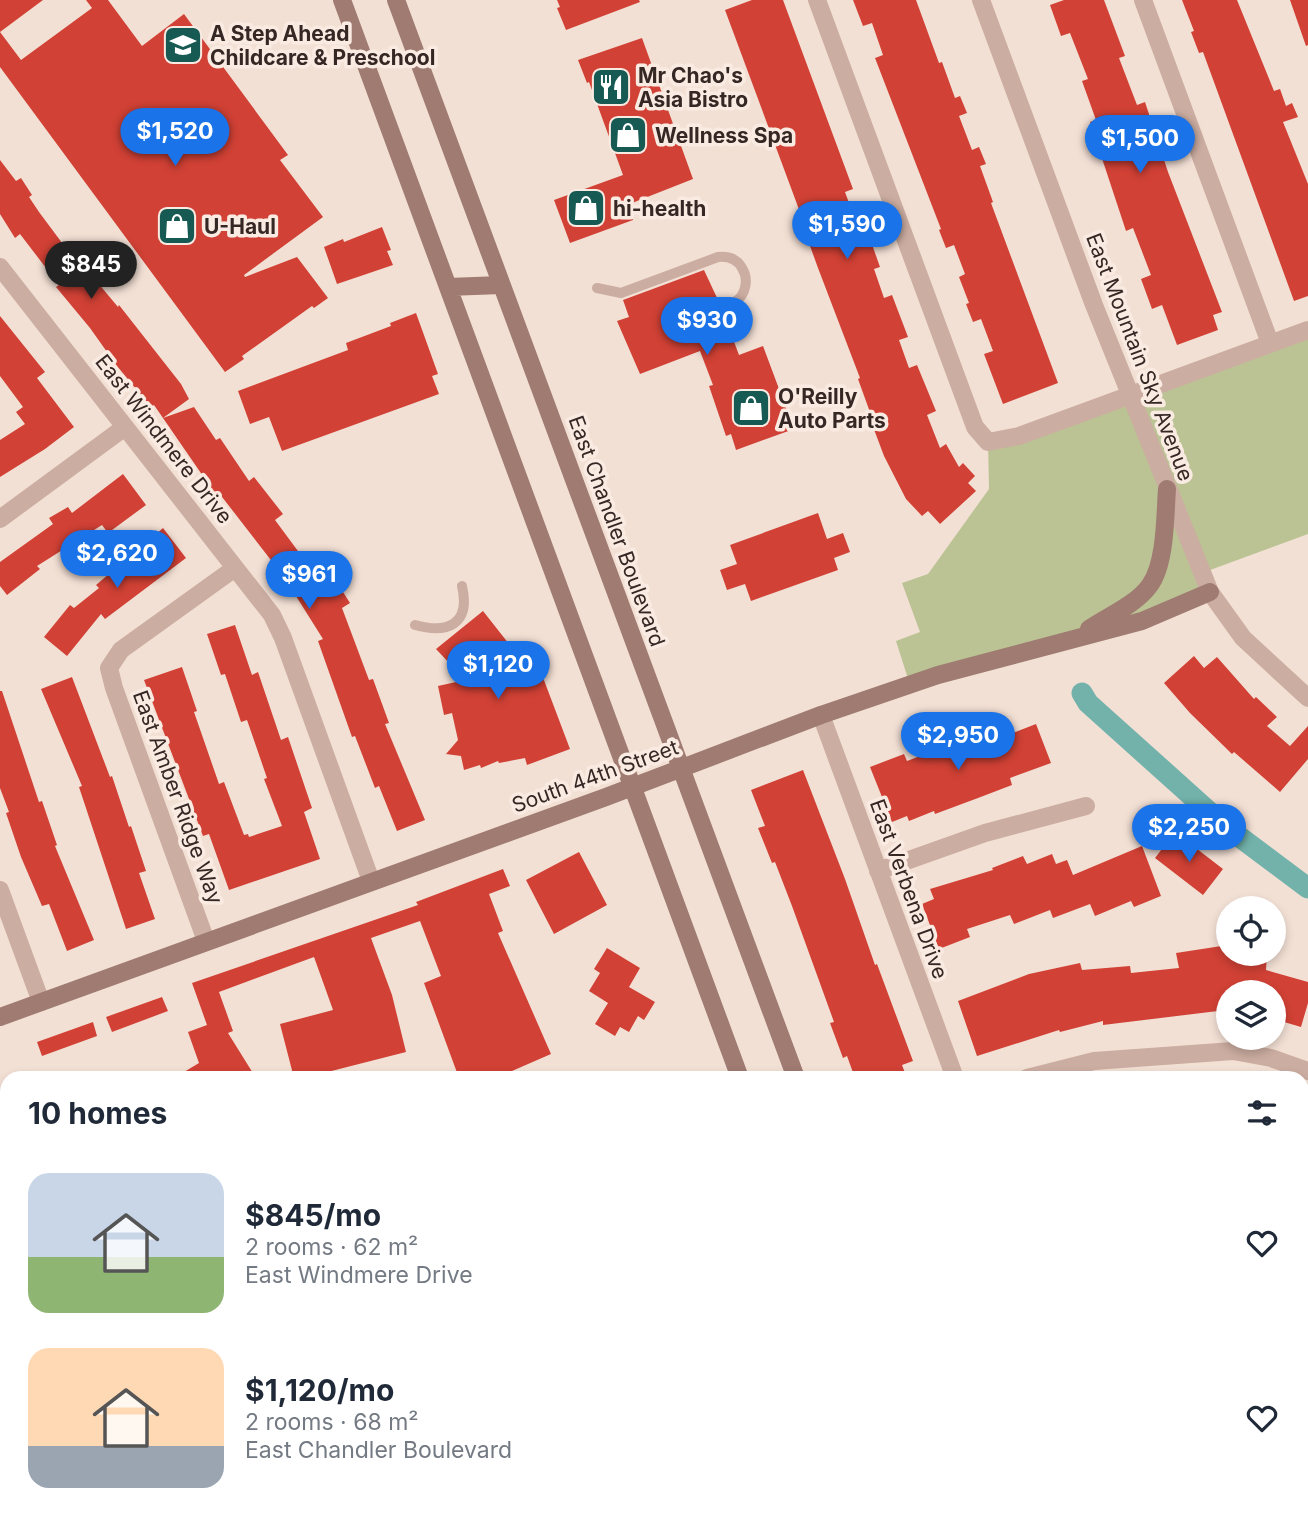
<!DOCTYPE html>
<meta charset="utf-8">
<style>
body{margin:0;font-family:Inter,sans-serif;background:#f2f2f3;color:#1f2937;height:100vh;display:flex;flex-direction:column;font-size:26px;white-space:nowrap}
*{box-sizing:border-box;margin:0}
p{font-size:23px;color:#747a83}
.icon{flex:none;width:38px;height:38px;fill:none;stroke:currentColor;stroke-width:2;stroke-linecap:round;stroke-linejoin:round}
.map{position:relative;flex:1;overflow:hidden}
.drawer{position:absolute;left:0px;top:1071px;width:1309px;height:450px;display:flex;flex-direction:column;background:#fff;border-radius:21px 21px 0 0;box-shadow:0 4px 10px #0003}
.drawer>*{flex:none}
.buttons{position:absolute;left:1216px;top:896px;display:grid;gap:14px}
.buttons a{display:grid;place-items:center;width:70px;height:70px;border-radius:50%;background:#fff;box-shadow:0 4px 10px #0003;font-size:35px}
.price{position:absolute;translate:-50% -60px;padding:0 16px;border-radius:24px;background:#1a73e8;color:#fff;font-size:23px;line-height:46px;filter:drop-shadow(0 2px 4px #0008)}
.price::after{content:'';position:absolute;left:50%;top:42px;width:21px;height:16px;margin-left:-10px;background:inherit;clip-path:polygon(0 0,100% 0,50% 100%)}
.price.active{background:#222;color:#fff}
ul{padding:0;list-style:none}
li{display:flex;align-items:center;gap:21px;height:175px;padding:0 28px}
li span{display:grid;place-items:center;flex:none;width:196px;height:140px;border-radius:21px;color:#555}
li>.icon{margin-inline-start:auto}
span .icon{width:84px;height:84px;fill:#fffc;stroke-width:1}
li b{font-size:30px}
h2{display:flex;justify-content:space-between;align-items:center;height:84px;padding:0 28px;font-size:30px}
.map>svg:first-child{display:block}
.green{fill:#bbc394}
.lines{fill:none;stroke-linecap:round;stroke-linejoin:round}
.canal{stroke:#72b2ab;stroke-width:21}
.building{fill:#d14135}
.lane{stroke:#ccada1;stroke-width:10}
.street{stroke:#ccada1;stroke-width:18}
.secondary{stroke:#9f7b72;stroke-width:18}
.labels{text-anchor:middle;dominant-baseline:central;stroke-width:7;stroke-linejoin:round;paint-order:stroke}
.poi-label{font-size:21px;font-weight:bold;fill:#352724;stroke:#faebe2;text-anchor:start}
.street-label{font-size:21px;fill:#352724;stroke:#faebe2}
</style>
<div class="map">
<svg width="1308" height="1520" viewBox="0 0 1308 1520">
<rect width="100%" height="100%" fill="#f3e0d5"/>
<path class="green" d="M1308,330V534L1202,573L1210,592L910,685L896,641L920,632L902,583L928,574L989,489L988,442Z"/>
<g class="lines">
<path class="canal" d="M1082,693L1088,703L1225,826L1308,888"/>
</g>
<path class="building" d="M0,0H43L0,32L21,60L92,8L86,0H108L142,46L184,14L288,155L280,160L323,217L244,275L245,277L297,257L328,298L314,308L312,306L242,356L244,359L225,372L0,67Z
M557,0H639L640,2L566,30L557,8L560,7Z
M752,0H783L853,189L845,192L856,222L863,219L880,267L874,269L884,298L892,295L908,337L899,340L909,368L917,365L936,411L927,415L940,448L946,444L959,467L963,463L975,476L968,483L976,491L940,524L928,511L922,516L906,499L884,456L869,416L871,415L858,379L860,378L818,268L805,232L807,231L725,10Z
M853,0H916L939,63L942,62L955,98L960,96L967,113L959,116L972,150L979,147L986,164L980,166L993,202L991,203L1058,383L1003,404L984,354L993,351L981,319L973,322L966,304L969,303L959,277L965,274L954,245L946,248L939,230L941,229L875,58L883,55L872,23L863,26Z
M1064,0H1104L1125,56L1119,58L1137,105L1145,102L1168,172L1222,312L1213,315L1218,330L1177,345L1162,305L1152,309L1141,279L1151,275L1133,228L1126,231L1090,122L1096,120L1082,81L1088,79L1070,33L1061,36L1050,5Z
M1182,0H1237L1274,91L1280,89L1286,106L1292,103L1298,117L1283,122L1308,184V296L1294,301L1203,52L1199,53L1191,32L1194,31Z
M1290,0H1308V45L1306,46Z
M642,38L693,179L627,205L633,220L570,243L554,200L623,175L589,82L587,83L578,60Z
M0,160L16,181L21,178L32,195L29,197L39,212L80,267L83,265L118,307L119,305L181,384L189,399L163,418L154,405L151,407L117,366L90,328L56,287L59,285L20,234L15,238L0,214Z
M382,227L391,250L387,251L393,265L337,284L324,247L343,239L344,242Z
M704,270L718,300L697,318V328L705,331L724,315L739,355L763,346L794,429L736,450L731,434L726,436L709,386L713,385L700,351L640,374L617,321L629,317L623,300Z
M416,313L438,374L432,376L439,394L282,451L269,417L250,424L238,391L348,350L346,343L391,326L390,323Z
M0,316L45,372L37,378L74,427L45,449L0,477V440L25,424L16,412L23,407L0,376Z
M194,407L216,440L220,438L249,481L254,477L283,514L275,520L312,570L324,562L350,603L342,608L369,680L373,679L389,723L385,724L425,820L397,831L379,786L375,788L355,736L352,737L318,641L323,639L284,577L219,493L216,495L163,418Z
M123,474L146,505L108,533L102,525L37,566L40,569L7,595L0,586V562L53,524L49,518L68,507L72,513Z
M818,513L827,539L843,533L850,552L834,558L838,570L751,601L745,584L727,590L720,570L737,564L730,545Z
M163,528L186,558L105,619L101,614L67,656L44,637L70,605L74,608L99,588L96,585Z
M483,611L524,663L536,659L570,749L527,765L525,758L499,763L498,761L481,768L480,765L464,770L461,756L446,754L458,740L452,713L444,715L438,686L465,680L436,649Z
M235,625L252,675L258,672L281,740L288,737L312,808L304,812L320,859L229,890L209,834L203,836L144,680L182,667L197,711L194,712L219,784L224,782L244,835L248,834L249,837L282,826L264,779L267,778L247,720L241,722L225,674L221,675L207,634Z
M1194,656L1204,668L1217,657L1254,699L1256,697L1277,717L1267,726L1290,746L1308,726V759L1280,792L1234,752L1232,754L1190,713L1164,683Z
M72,677L110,777L112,776L129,827L131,826L146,871L139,873L155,919L126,929L79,787L82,786L41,689Z
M0,691H2L39,802L42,801L57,845L55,846L94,940L67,951L49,904L42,906L21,857L6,813L9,812L0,788Z
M1036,724L1051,763L1010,778L1012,785L978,798L935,814L934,811L909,821L907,816L892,822L870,767L904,754L907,761L957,742L955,739L990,726L995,740Z
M803,770L845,879L875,965L877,964L913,1061L902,1065L907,1078H855L847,1056L843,1058L830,1023L834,1022L792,906L775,862L772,863L758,828L765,826L751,790Z
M1175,832L1223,869L1203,895L1155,858Z
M1142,846L1161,896L1134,907L1131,901L1095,916L1090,904L1053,918L1050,910L1014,924L1010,915L967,929L970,937L939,949L922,904L934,899L930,889L993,870L992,868L1023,856L1027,864L1052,854L1056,864L1067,860L1073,875Z
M579,852L607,905L554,934L526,880Z
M503,869L510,886L489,894L503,931L498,933L551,1054L496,1078H459L424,983L441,976L420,921L371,938L392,995L406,1052L304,1078H294L280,1024L333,1010L314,957L219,992L233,1031L228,1033L256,1078H174L199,1063L188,1032L207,1025L192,983L418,905L416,902Z
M1228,945V954H1267L1266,970L1308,982V1003L1301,1027L1274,1019V992H1228V1011H1218L1103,1025V1021L1060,1032L1059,1030L977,1056L958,1001L1029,974L1080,963L1082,970L1130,966L1131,973L1179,968L1176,953Z
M607,948L640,968L629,987L655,1002L644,1020L638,1016L629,1032L620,1027L615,1036L595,1024L608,1003L589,991L600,973L594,969Z
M162,997L168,1011L112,1032L106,1017Z
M93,1022L97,1036L42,1056L37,1042Z"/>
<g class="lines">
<path class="lane" d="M597,288L621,293L718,257C728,256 737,259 742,268C749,279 746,295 735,302C730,304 724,305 720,308C714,313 709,318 703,323
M415,625C447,634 471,625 462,586"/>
<path class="street" d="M817,0L975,427L988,442L1019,436L1308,330
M981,0L1094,305L1210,592L1243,638L1308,698
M1143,0L1270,343
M0,267L272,615L283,638L371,881
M0,519L125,427
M821,715L955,1078
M878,871L985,833L1086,806
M0,890L41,1002
M206,941L114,688L109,668L121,650L235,568
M1027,1078L1094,1061L1233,1051L1271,1058L1308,1071
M1302,1160L1308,1149
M1302,1338L1308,1355
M1116,1514L1118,1520
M328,1520L342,1514"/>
<path class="secondary" d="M342,0L740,1078
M396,0L796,1078
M448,287L501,285
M1089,629C1108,616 1137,604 1150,585C1166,563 1165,515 1167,489
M0,1017L606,797L821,715L938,675L1142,621L1210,592
M903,1514L905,1520
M957,1514L959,1520"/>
</g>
<defs>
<g id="school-square" transform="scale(2.0125)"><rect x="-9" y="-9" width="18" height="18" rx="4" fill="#175a53" stroke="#faebe2"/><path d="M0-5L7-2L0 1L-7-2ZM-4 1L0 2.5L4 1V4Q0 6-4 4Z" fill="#fff"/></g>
<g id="restaurant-square" transform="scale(2.0125)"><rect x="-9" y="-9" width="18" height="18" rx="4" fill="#175a53" stroke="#faebe2"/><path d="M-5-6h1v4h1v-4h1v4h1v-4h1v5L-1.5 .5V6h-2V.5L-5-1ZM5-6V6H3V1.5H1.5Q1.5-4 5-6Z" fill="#fff"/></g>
<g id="shop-square" transform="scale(2.0125)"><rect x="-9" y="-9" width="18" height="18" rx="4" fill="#175a53" stroke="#faebe2"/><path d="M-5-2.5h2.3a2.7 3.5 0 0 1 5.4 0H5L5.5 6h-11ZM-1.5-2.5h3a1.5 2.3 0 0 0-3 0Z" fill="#fff"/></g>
</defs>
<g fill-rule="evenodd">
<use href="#school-square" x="183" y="45"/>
<use href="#restaurant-square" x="611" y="87"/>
<use href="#shop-square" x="628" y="135"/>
<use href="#shop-square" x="586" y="208"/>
<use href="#shop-square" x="177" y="226"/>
<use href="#shop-square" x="751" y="408"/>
</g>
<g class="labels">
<g class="poi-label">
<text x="210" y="33">A Step Ahead<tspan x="210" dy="24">Childcare &amp; Preschool</tspan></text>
<text x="638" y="75">Mr Chao's<tspan x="638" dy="24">Asia Bistro</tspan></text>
<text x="655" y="135">Wellness Spa</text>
<text x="613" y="208">hi-health</text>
<text x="204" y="226">U-Haul</text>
<text x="778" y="396">O'Reilly<tspan x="778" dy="24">Auto Parts</tspan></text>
</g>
<g class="street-label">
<text transform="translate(1140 357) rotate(69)">East Mountain Sky Avenue</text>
<text transform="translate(164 439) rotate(52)">East Windmere Drive</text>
<text transform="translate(617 531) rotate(70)">East Chandler Boulevard</text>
<text transform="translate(595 776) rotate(-20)">South 44th Street</text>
<text transform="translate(178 797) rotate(70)">East Amber Ridge Way</text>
<text transform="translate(909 889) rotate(70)">East Verbena Drive</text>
</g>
</g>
</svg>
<div class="buttons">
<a><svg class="icon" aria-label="locate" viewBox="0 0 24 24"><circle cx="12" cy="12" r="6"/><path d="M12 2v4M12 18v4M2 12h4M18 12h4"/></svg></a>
<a><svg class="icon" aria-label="layers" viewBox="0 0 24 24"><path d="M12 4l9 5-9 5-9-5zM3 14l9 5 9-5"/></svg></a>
</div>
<b class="price" style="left:175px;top:168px">$1,520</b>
<b class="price" style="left:1140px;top:175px">$1,500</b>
<b class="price" style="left:847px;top:261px">$1,590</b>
<b class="price active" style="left:91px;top:301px">$845</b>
<b class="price" style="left:707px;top:357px">$930</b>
<b class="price" style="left:117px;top:590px">$2,620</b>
<b class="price" style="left:309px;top:611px">$961</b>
<b class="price" style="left:498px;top:701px">$1,120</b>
<b class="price" style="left:958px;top:772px">$2,950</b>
<b class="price" style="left:1189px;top:864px">$2,250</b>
<section class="drawer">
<h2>10 homes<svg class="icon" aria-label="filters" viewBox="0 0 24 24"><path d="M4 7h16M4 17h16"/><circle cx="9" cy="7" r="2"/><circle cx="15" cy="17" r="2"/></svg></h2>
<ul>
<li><span style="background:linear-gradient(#c9d6e8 60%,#8fb573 0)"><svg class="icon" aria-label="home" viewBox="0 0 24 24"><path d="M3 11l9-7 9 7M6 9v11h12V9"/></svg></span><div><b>$845/mo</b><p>2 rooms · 62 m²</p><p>East Windmere Drive</p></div><svg class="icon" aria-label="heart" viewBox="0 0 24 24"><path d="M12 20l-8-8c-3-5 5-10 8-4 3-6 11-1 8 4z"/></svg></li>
<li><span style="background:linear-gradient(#ffd9b3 70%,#9aa5b1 0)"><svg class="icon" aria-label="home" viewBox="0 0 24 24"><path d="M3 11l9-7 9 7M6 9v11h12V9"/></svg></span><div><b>$1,120/mo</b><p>2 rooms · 68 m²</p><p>East Chandler Boulevard</p></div><svg class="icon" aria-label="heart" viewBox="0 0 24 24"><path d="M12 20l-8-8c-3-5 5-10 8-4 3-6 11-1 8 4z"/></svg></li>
</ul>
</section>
</div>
